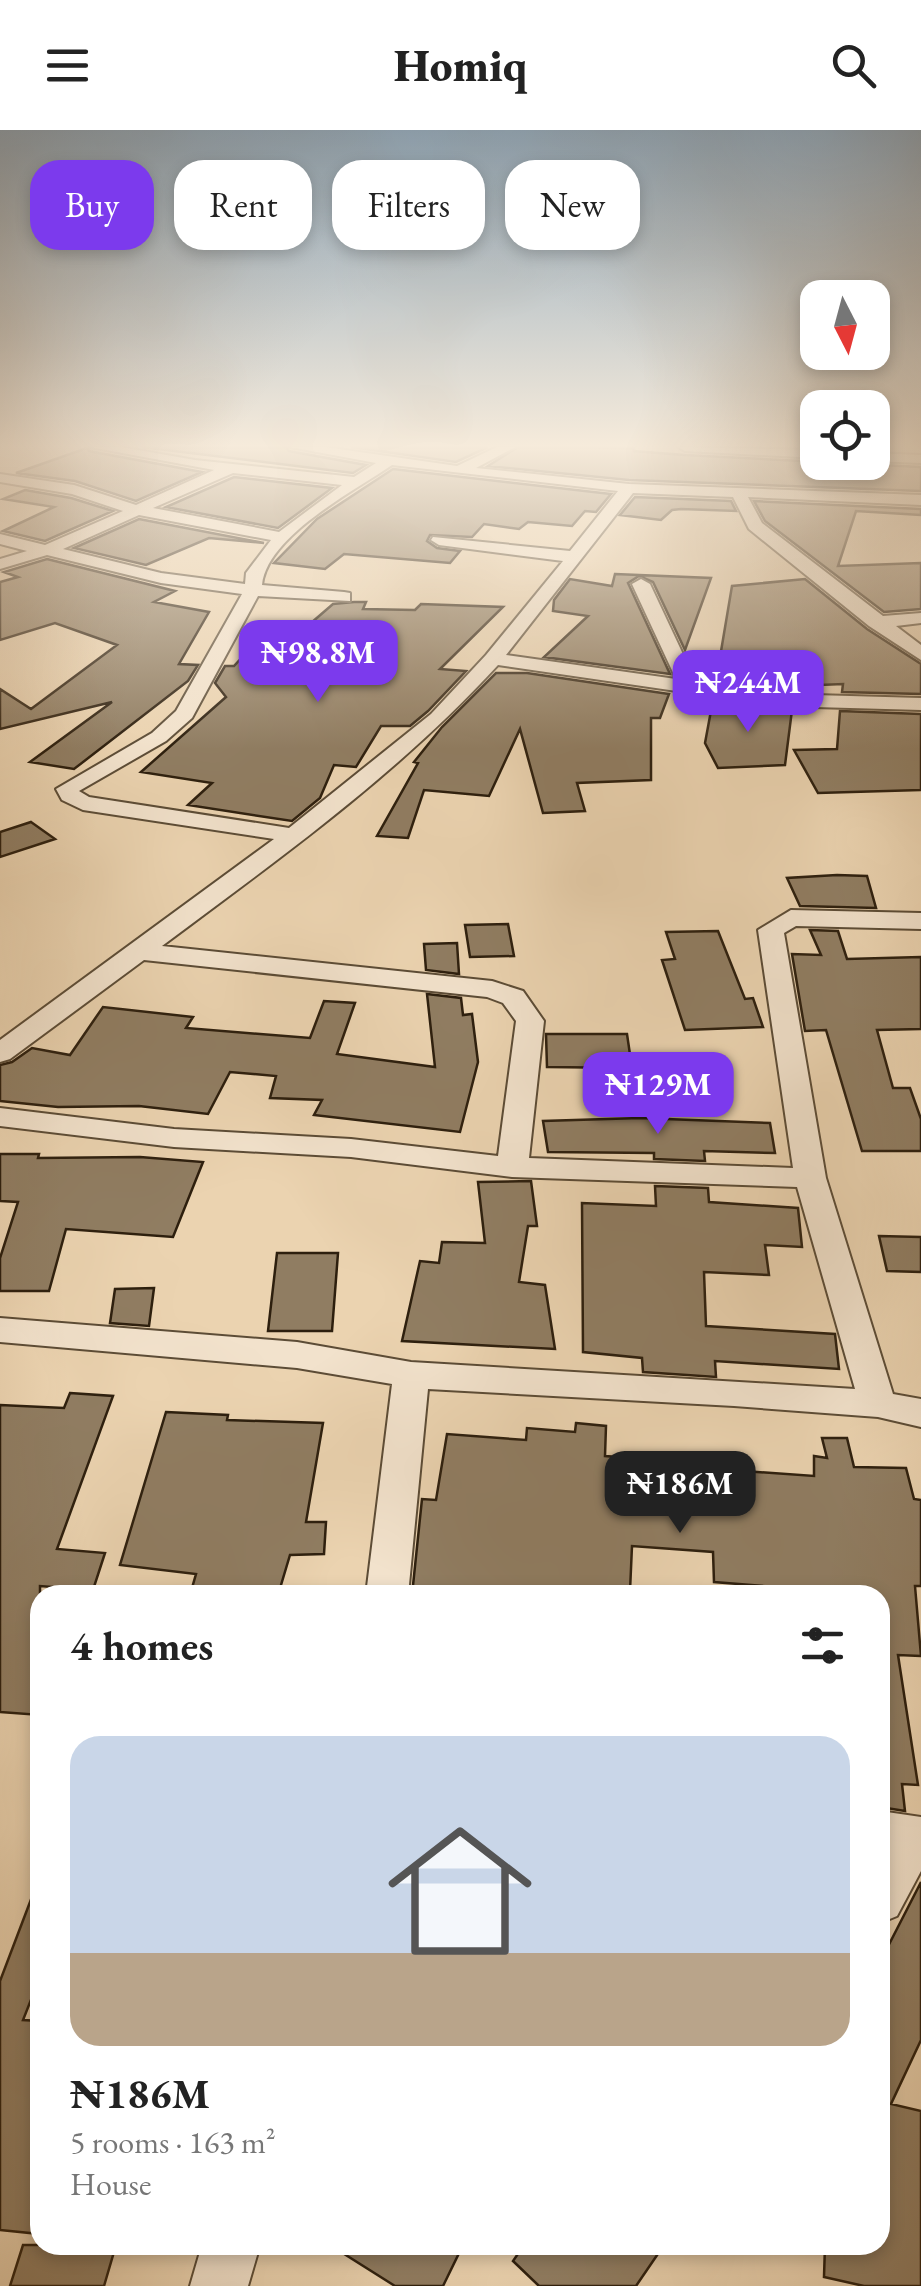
<!DOCTYPE html>
<meta charset="utf-8">
<style>
body{margin:0;font-family:"EB Garamond",serif;background:#f6f6f6;color:#222;height:100vh;display:flex;flex-direction:column;font-size:38px;white-space:nowrap}
*{box-sizing:border-box;margin:0}
p{font-size:32px;color:#767676}
.icon{flex:none;width:55px;height:55px;fill:none;stroke:currentColor;stroke-width:2;stroke-linecap:round;stroke-linejoin:round}
.map{position:relative;flex:1;overflow:hidden}
.side{position:absolute;left:30px;top:1455px;width:860px;height:670px;display:flex;flex-direction:column;background:#fff;border-radius:30px;box-shadow:0 5px 15px #0003}
.side>*{flex:none}
.hud{position:absolute;left:30px;top:30px;width:862px;height:90px;display:flex;gap:20px}
.needle{width:65px;rotate:174deg}
.tools{position:absolute;left:800px;top:150px;display:grid;gap:20px}
.tools a{display:grid;place-items:center;width:90px;height:90px;border-radius:20px;background:#fff;box-shadow:0 5px 15px #0003;font-size:50px}
.price{position:absolute;translate:-50% -85px;padding:0 22px;border-radius:20px;background:#7c3aed;color:#fff;font-size:32px;line-height:65px;filter:drop-shadow(0 2px 5px #0008)}
.price::after{content:'';position:absolute;left:50%;top:60px;width:30px;height:22px;margin-left:-15px;background:inherit;clip-path:polygon(0 0,100% 0,50% 100%)}
.price.on{background:#222;color:#fff}
ul{padding:0;list-style:none}
li{display:grid;align-content:center;gap:20px;height:530px;padding:0 40px}
li+li{border-top:2px solid #e0e0e0}
li span{display:grid;place-items:center;height:310px;border-radius:30px;color:#555}
li>.icon{margin-inline-start:auto}
span .icon{width:180px;height:180px;fill:#fffc;stroke-width:1}
li b{font-size:42px}
h2{display:flex;justify-content:space-between;align-items:center;height:120px;padding:0 40px;font-size:42px}
.pill{padding:0 35px;border-radius:30px;background:#fff;box-shadow:0 5px 15px #0003;font-size:35px;line-height:90px}
.pill.on{background:#7c3aed;color:#fff}
header{display:flex;justify-content:space-between;align-items:center;height:130px;padding:0 40px;background:#fff;font-size:45px;font-weight:800}
.map>svg:first-child{display:block}
.building{fill:#907d62;stroke:#2d1f0e;stroke-width:2.5}
.lines{fill:none;stroke-linecap:round;stroke-linejoin:round}
.minor-casing{stroke:#5c4c36;stroke-width:4}
.minor{fill:#f2e2cc;fill-rule:evenodd}
</style>
<header><svg class="icon" aria-label="menu" viewBox="0 0 24 24"><path d="M4 6h16M4 12h16M4 18h16"/></svg>Homiq<svg class="icon" aria-label="search" viewBox="0 0 24 24"><circle cx="10" cy="10" r="6"/><path d="M15 15l6 6"/></svg></header>
<div class="map">
<svg width="921" height="2156" viewBox="0 0 921 2156">
<rect width="100%" height="100%" fill="#ebd3b0"/>
<filter id="stains"><feTurbulence type="fractalNoise" baseFrequency=".002" numOctaves="4"/><feColorMatrix values="0 0 0 0 .2 0 0 0 0 .09 0 0 0 0 .02 0 0 0 .5 -.17"/></filter>
<radialGradient id="worn" r=".72"><stop offset=".6" stop-color="#630" stop-opacity="0"/><stop offset="1" stop-color="#630" stop-opacity=".3"/></radialGradient>
<path class="building" d="M142,317H286L289,321L366,335L353,343Z
M351,317H488L456,332Z
M518,317L634,318V321L685,325L921,337V361L629,350L488,336Z
M87,318L89,321L202,342L136,371L75,351L16,343Z
M393,339L611,364L596,382L585,381L572,396L528,392L519,399L484,394L472,407L430,405L427,411L437,418L460,421L450,433L344,424L325,439L274,433L317,389Z
M234,347L332,358L278,398L166,377Z
M25,360L71,368L113,381L45,411L3,401L54,377L3,369Z
M635,367L731,371L736,381L681,379L672,380L661,390L620,385Z
M754,371L921,379V385L856,381L838,436L921,433V479L884,482L765,391Z
M139,389L264,413L209,408L146,435L74,418Z
M47,429L175,461L154,472L209,482L179,534L198,535L188,551L74,639L30,632L112,572L0,599V559L31,579L117,515L55,493L0,510V452L18,447L4,442Z
M615,444L711,448L685,520L653,452L639,446L628,453L670,544L544,527L588,486L553,481L554,470L570,449L612,456Z
M805,449L867,499L921,534V564L842,562L843,554L795,556L794,561L716,551L732,456Z
M354,472H366L363,479L415,480L421,474L503,477L440,539L466,541L428,581L410,596H381L356,637L334,635L320,668L292,691L188,675L212,653L141,642L226,567L215,553L225,536H234L246,523L274,525L333,474Z
M496,543H527L669,564L660,588H651V650L577,653L585,681L543,683L520,599L489,666L424,660L408,708L377,706L418,633L414,632L442,597Z
M713,570L792,580L785,635L718,638L705,613Z
M840,581L921,584V660L818,663L794,620L837,619Z
M31,692L55,709L0,727V702Z
M837,745L867,746L876,778L800,776L787,748Z
M508,794L514,826L470,827L465,795Z
M810,800L838,801L847,829L921,827V899L877,900L893,958H910L921,989V1021H862L826,900L805,901L792,824L821,825Z
M718,801L745,869L753,868L763,897L685,900L662,830L675,829L666,802Z
M457,813L459,844L426,840L424,814Z
M427,864L461,868L463,885L472,884L478,932L460,1002L314,985L322,970L270,968L276,946L230,942L208,984L139,976L58,977L0,971V935L12,932L32,918L70,925L103,877L193,887L186,898L310,908L324,871L355,873L337,924L435,937Z
M546,904H627L632,938L547,937Z
M640,988L770,993L775,1023L704,1021L705,1031L654,1029V1023L548,1022L543,991Z
M0,1024H39L38,1028L140,1027L203,1032L173,1107L66,1099L49,1161H0V1128L18,1072L0,1071Z
M531,1051L537,1096H528L519,1152L545,1155L555,1219L402,1211L420,1131L439,1133L442,1112L485,1113L478,1052Z
M655,1056L708,1058L709,1072L798,1078L802,1117L765,1115L769,1145L704,1142L706,1196L835,1204L839,1239L715,1231L716,1247L643,1242L642,1228L583,1222L582,1073L656,1076Z
M879,1106L921,1107V1142L887,1141Z
M277,1123H338L332,1201H268Z
M154,1158L149,1196L110,1193L115,1159Z
M70,1263L113,1266L57,1419L105,1423L93,1460L40,1456V1585L0,1582V1275L64,1278Z
M166,1282L228,1285L227,1290L323,1293L306,1392H326L324,1424L290,1425L278,1465H190L196,1444L120,1435Z
M576,1293L606,1296L605,1326L674,1331V1336L814,1346V1326L827,1328L822,1308H847L854,1337L906,1338L914,1369L921,1370V1456H915L921,1526L898,1525L918,1655L902,1654L905,1681L880,1677V1465H825L824,1461L714,1452L713,1422L632,1416L630,1461L572,1457L571,1465H412L422,1369L436,1370L447,1304L526,1310L527,1298L575,1302Z
M38,1751L40,1847L23,1890L40,1891V2104L0,2100V1851Z
M921,1752V1910L891,1974L921,1981V2156H864L824,2147L825,2115H880V1832Z
M23,2115H116L104,2156H10Z
M330,2115H463L443,2156H395Z
M524,2115H664L636,2156H539L513,2131Z"/>
<g class="lines">
<g class="minor-casing">
<path id="minor" d="M90,317H121L195,330L354,347L376,333L290,317H325L457,336L497,317H515L476,338L629,354L921,365V375L748,367L762,393L883,486L921,483V493L896,496L921,515V530L869,496L749,399L733,367L633,363L506,525L676,549L632,454L641,449L650,454L696,552L779,564L921,568V580L779,576L498,535C399,643 279,729 162,816L492,851L523,861L544,891L529,1028L793,1038L758,800L791,780L921,783V799L796,796L784,803L826,1048L893,1264L921,1269V1297L878,1287L734,1276L428,1259L408,1465H366L392,1254L297,1238L0,1212V1188L297,1212L411,1232L855,1259L797,1057L512,1047L351,1027L174,1017L0,996V978L174,999L351,1009L498,1026L516,891L503,873L487,867L144,830L10,929L0,932V910L274,709L83,680L62,670L56,659L152,603L176,581L242,464L161,453L47,425L0,439V429L27,421L0,414V404L45,415L123,381L72,364L0,352V344L74,355L136,375L214,340ZM392,335L618,361L570,421L433,407L431,410L439,415L563,431L486,525L431,584L289,698L89,667L79,661L166,611L192,588L258,466L350,471V463L344,462L262,455C267,406 354,361 392,335ZM233,343L342,355L279,402L153,378ZM139,385L271,410L246,443L245,454L161,443L63,419Z
M678,317L818,320V328L685,321Z
M872,323L921,325V333L872,331Z
M880,1681L921,1687V1741L897,1786L880,1793Z
M202,2115H260L248,2156H190Z"/>
</g>
<use href="#minor" class="minor"/>
</g>
<linearGradient id="sky" x2="0" y2="1"><stop stop-color="#8fa8bc"/><stop offset="0.51" stop-color="#f6ebdb"/><stop offset="1" stop-color="#f6ebdb" stop-opacity="0"/></linearGradient>
<rect width="921" height="619" fill="url(#sky)"/>
<rect width="100%" height="100%" filter="url(#stains)"/>
<rect width="100%" height="100%" fill="url(#worn)"/>
</svg>
<div class="tools">
<a><svg class="needle" viewBox="-14 -14 28 28"><path d="M0-13l5 13h-10z" fill="#e53935"/><path d="M0 13l5-13h-10z" fill="#767676"/></svg></a>
<a><svg class="icon" aria-label="locate" viewBox="0 0 24 24"><circle cx="12" cy="12" r="6"/><path d="M12 2v4M12 18v4M2 12h4M18 12h4"/></svg></a>
</div>
<b class="price" style="left:318px;top:575px">₦98.8M</b>
<b class="price" style="left:748px;top:605px">₦244M</b>
<b class="price" style="left:658px;top:1007px">₦129M</b>
<b class="price on" style="left:680px;top:1406px">₦186M</b>
<div class="hud">
<a class="pill on">Buy</a>
<a class="pill">Rent</a>
<a class="pill">Filters</a>
<a class="pill">New</a>
</div>
<section class="side">
<h2>4 homes<svg class="icon" aria-label="filters" viewBox="0 0 24 24"><path d="M4 7h16M4 17h16"/><circle cx="9" cy="7" r="2"/><circle cx="15" cy="17" r="2"/></svg></h2>
<ul>
<li><span style="background:linear-gradient(#c9d6e8 70%,#b9a48a 0)"><svg class="icon" aria-label="home" viewBox="0 0 24 24"><path d="M3 11l9-7 9 7M6 9v11h12V9"/></svg></span><div><b>₦186M</b><p>5 rooms · 163 m²</p><p>House</p></div></li>
</ul>
</section>
</div>
